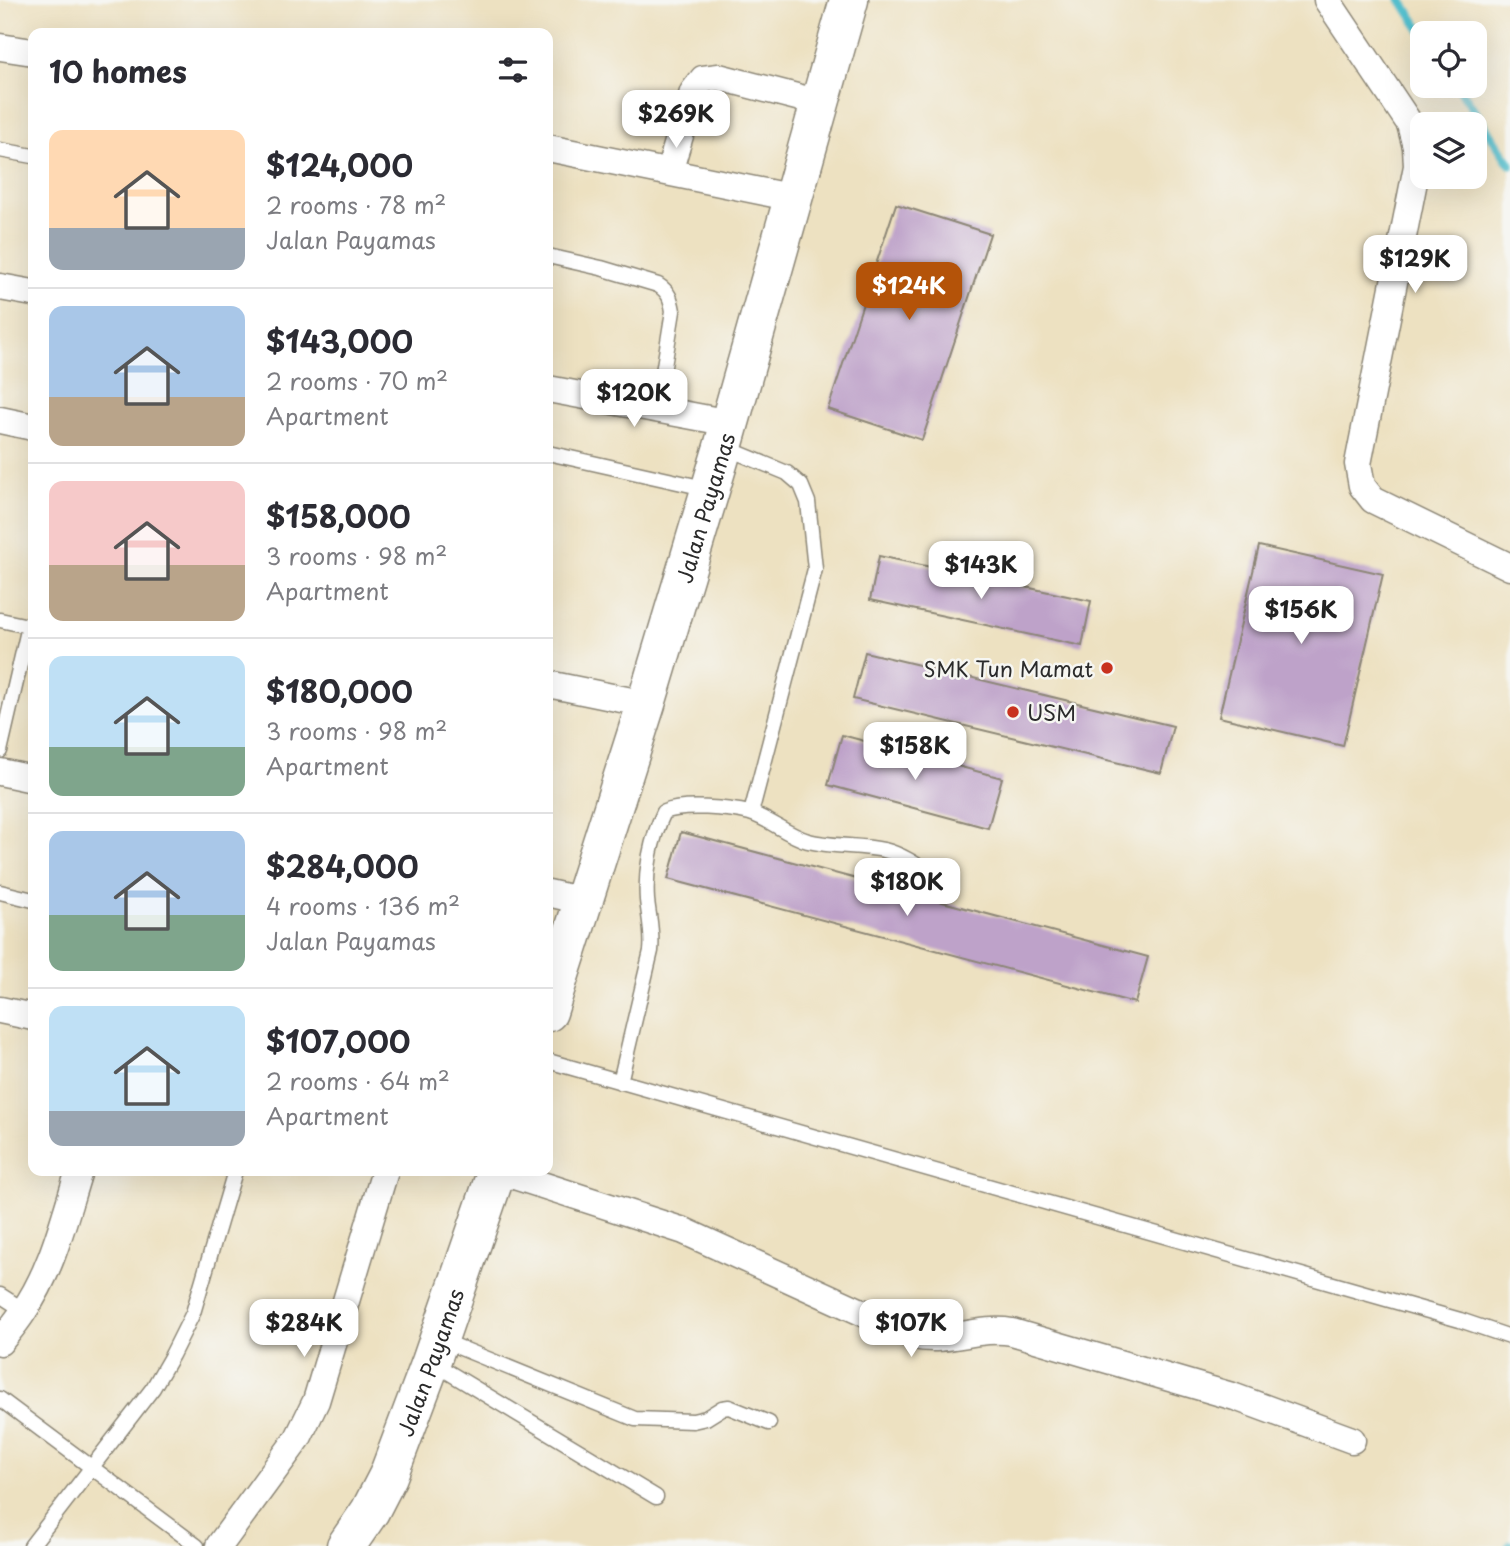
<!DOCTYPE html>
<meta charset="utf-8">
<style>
body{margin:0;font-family:"Playpen Sans",sans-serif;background:#f2f2f3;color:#2b2b33;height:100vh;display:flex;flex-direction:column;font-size:26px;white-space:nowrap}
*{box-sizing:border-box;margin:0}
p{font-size:23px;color:#7c7c81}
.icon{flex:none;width:38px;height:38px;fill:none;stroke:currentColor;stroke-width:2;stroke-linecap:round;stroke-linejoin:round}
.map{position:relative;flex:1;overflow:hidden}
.details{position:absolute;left:28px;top:28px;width:525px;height:1148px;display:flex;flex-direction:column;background:#fff;border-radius:14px;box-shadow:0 7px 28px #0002}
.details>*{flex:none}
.fabs{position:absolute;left:1410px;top:21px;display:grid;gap:14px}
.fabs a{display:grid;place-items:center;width:77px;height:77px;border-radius:14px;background:#fff;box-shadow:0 7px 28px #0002;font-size:35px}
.price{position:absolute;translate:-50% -60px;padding:0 16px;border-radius:14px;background:#fff;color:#222;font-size:23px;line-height:46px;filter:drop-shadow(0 2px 4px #0008)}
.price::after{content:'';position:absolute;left:50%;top:42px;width:21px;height:16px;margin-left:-10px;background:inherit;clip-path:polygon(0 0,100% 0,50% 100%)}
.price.active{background:#b45309;color:#fff}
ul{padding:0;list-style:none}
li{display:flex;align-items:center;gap:21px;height:175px;padding:0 21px}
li+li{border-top:2px solid #e1e1e2}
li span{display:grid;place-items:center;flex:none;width:196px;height:140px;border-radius:14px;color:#555}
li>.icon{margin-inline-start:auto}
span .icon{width:84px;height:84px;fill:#fffc;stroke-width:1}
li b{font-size:30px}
h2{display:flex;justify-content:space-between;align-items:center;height:84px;padding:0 21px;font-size:30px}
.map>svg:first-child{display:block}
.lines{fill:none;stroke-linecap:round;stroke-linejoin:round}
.stream{stroke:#52becc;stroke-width:9}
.building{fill:#bea2c9}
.service-casing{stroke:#8c8676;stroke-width:17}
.minor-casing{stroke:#8c8676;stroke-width:29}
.trunk-casing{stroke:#8c8676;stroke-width:41}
.service{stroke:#fff;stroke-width:14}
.minor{stroke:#fff;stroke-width:26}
.trunk{stroke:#fff;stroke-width:38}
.poi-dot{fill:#c8321e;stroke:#f6f6f2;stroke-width:2.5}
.labels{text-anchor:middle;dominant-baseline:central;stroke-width:5;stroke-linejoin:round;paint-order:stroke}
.street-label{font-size:21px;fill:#2b2b2b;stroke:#f6f6f2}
.poi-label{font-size:21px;fill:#2b2b2b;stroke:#f6f6f2;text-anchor:end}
</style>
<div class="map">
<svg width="1510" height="1546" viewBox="0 0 1510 1546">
<rect width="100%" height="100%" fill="#f6f6f2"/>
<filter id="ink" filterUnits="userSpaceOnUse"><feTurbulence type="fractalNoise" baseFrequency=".0143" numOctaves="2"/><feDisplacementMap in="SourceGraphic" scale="14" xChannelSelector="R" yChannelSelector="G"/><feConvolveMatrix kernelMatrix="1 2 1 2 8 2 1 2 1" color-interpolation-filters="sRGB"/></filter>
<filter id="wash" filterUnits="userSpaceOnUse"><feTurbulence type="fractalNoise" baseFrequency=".00686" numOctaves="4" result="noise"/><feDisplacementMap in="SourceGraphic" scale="28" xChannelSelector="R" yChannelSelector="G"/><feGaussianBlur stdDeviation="1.57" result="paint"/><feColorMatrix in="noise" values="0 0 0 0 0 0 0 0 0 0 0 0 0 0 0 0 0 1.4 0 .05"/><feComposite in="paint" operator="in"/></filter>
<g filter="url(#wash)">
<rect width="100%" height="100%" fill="#ede1c1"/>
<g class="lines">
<path class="stream" d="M1401,0L1423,33
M1458,86L1510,164
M1509,1546L1510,1545"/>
</g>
<g id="blocks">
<path class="building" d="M896,204L990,234L922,440L828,409Z
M1259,546L1383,574L1343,746L1219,717Z
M879,556L1091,601L1082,646L870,600Z
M865,652L1173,726L1161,773L853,699Z
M842,735L1002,778L988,828L828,785Z
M681,832L1148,957L1135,1003L668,879Z"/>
</g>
</g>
<g filter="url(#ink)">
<use href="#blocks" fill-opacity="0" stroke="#8c8676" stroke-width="2"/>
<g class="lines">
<g class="service-casing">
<path id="service" d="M0,150L33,156
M548,256L601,268L658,285C669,292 671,299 673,311L657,409
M724,447L787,473L801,485L808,502L815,569L751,813
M548,453L709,489
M0,620L33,627
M0,751L29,626
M0,892L33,900
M548,1061L1460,1320L1510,1337
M620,1082L651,951C653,933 649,918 647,900C645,871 651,839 664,812C683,804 729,808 750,813C768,818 787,835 808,841C833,847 859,845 884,850C904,855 920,867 937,878
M0,1295L25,1311
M441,1340L635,1419L693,1421L706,1418L722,1408L729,1407L769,1423
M433,1363L656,1497
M0,1399L197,1546
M31,1546L153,1388L172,1355L193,1313L235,1171"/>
</g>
<g class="minor-casing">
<path id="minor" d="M1327,0L1410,124L1416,147L1417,166L1358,464L1362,486L1373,500L1510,567
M0,47L33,52
M548,148L794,198
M669,172L693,92L703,79L719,77L820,103
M0,287L33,293
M548,389L730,423
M0,420L33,427
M548,684L646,704
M0,772L33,779
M548,893L583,901
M0,1010L33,1017
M499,1171L684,1231L914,1336C947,1344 978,1326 1012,1332L1235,1397L1352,1440
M0,1342C8,1332 16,1323 23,1312C52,1271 64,1218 79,1171
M219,1546L298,1438L316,1401L385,1171"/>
</g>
<g class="trunk-casing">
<g id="trunk">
<path id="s1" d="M548,1012L646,704L723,447L849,0"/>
<path id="s2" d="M346,1546L370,1511L388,1476L431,1362L493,1182L499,1171"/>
</g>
</g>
<use href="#service" class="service"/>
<use href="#minor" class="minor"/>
<use href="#trunk" class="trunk"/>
</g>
</g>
<g class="poi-dot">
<circle cx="1107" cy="668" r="7"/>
<circle cx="1013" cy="712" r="7"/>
</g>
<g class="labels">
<g class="street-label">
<text stroke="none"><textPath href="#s1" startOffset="528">Jalan Payamas</textPath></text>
<text stroke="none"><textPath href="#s2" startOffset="203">Jalan Payamas</textPath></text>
</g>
<g class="poi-label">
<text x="1093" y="668">SMK Tun Mamat</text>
<text x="1027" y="712" text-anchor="start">USM</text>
</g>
</g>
</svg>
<div class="fabs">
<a><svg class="icon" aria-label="locate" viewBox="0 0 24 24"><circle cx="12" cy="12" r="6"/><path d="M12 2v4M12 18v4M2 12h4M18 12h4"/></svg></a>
<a><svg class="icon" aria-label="layers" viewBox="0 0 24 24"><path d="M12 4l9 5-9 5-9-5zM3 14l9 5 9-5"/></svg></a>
</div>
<b class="price" style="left:676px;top:150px">$269K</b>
<b class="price" style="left:1415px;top:295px">$129K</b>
<b class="price active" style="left:909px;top:322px">$124K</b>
<b class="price" style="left:634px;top:429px">$120K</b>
<b class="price" style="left:981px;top:601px">$143K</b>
<b class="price" style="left:1301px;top:646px">$156K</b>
<b class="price" style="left:915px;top:782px">$158K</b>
<b class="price" style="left:907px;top:918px">$180K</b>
<b class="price" style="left:304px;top:1359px">$284K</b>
<b class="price" style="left:911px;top:1359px">$107K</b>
<section class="details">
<h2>10 homes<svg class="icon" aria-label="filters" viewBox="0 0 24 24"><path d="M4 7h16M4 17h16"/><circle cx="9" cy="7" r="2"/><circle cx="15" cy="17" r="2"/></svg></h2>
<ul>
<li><span style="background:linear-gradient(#ffd9b3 70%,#9aa5b1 0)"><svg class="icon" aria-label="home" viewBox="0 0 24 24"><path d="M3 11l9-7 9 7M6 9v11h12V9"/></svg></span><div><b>$124,000</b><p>2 rooms · 78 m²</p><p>Jalan Payamas</p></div></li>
<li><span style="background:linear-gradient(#a9c7e8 65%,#b9a48a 0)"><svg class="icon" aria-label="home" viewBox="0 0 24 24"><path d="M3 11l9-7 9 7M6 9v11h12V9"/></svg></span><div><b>$143,000</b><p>2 rooms · 70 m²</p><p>Apartment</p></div></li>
<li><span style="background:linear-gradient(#f6c9c9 60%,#b9a48a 0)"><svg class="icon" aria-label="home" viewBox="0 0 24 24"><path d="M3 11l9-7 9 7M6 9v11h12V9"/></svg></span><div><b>$158,000</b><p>3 rooms · 98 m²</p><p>Apartment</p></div></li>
<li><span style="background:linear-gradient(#bfe0f5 65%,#7fa58c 0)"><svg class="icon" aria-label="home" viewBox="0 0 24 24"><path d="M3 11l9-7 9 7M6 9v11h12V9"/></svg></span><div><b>$180,000</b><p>3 rooms · 98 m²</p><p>Apartment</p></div></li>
<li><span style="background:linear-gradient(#a9c7e8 60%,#7fa58c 0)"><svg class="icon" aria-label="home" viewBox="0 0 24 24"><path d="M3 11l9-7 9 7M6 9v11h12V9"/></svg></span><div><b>$284,000</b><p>4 rooms · 136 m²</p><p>Jalan Payamas</p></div></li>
<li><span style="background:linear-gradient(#bfe0f5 75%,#9aa5b1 0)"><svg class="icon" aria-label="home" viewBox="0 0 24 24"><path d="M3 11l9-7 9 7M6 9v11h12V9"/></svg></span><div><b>$107,000</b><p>2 rooms · 64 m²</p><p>Apartment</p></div></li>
</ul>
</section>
</div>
